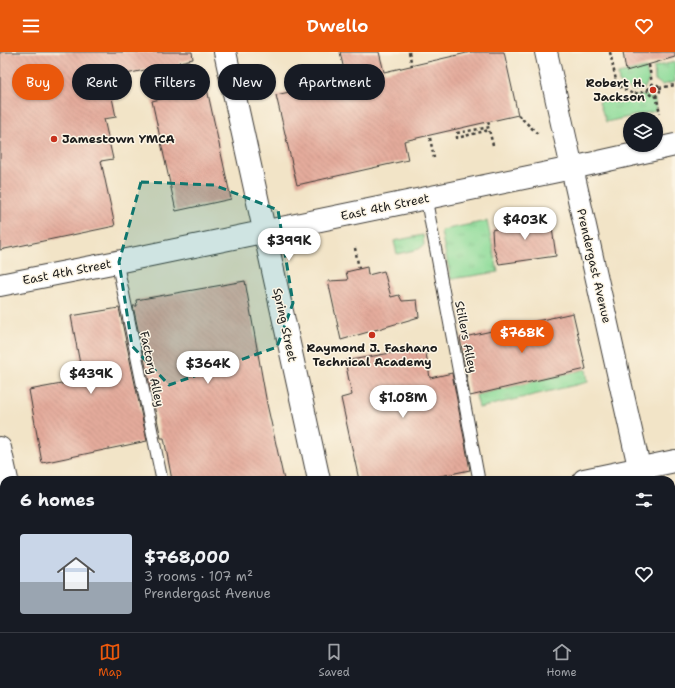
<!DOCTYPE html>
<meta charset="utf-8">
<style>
body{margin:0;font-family:"Shantell Sans",sans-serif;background:#20242c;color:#f1f3f6;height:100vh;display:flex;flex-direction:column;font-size:15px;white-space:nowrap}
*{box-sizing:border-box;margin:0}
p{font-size:13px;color:#9ea1a6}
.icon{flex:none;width:22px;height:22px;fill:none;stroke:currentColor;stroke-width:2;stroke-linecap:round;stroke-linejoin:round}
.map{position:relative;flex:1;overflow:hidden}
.drawer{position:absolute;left:0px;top:424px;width:675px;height:156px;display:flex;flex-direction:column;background:#171b24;border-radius:12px 12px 0 0;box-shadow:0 1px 3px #0004}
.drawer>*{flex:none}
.hud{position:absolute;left:12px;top:12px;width:400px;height:36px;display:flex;gap:8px}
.tools{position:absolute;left:623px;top:60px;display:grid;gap:8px}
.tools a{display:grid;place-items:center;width:40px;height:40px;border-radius:50%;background:#171b24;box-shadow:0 1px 3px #0004;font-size:20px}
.price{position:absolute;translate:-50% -34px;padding:0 9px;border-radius:14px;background:#fff;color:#222;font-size:13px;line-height:26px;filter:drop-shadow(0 1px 2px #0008)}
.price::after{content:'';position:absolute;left:50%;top:24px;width:12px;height:9px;margin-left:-6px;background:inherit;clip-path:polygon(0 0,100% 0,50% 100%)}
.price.current{background:#ea580c;color:#fff}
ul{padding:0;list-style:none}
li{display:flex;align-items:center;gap:12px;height:100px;padding:0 20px}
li+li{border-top:1px solid #363941}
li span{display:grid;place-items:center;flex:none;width:112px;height:80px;border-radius:4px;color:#555}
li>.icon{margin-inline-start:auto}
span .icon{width:48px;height:48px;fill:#fffc;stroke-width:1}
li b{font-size:17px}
h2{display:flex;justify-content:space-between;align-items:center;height:48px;padding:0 20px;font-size:17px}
.tag{padding:0 14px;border-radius:18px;background:#171b24;box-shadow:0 1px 3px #0004;font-size:14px;line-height:36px}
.tag.current{background:#ea580c;color:#fff}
header{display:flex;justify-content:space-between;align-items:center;height:52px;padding:0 20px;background:#ea580c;color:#fff;font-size:18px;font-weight:600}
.tab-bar{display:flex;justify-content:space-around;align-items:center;height:56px;border-top:1px solid #363941;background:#171b24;font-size:11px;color:#9ea1a6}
.tab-bar a{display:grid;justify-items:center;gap:2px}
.tab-bar .current{color:#ea580c}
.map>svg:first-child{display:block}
.grass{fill:url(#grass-tufts);stroke:#547c5a}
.building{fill:url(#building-back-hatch)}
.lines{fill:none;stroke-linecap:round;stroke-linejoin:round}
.lane-casing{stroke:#3c3a36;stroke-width:13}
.street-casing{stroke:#3c3a36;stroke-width:24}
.primary-casing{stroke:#3c3a36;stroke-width:24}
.path{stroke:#3c3a36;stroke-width:2.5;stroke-dasharray:3 3;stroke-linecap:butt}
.lane{stroke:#fff;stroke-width:11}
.street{stroke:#fff;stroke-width:22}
.primary{stroke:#fff;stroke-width:22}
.marked{fill:#0f766e;fill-opacity:0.2;stroke:#0f766e;stroke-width:3;stroke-dasharray:8 5;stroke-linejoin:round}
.poi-dot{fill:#c8321e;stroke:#fcf5e5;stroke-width:1.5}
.labels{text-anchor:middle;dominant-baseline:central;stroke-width:3;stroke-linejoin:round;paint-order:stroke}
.poi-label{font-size:12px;font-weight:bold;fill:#1c1c1c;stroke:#fcf5e5;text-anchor:end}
.street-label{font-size:12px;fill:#1c1c1c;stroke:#fcf5e5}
</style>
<header><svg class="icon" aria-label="menu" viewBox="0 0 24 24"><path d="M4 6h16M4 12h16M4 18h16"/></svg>Dwello<svg class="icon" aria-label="heart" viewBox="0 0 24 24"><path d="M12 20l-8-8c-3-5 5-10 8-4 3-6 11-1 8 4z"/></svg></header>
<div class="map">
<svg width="675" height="580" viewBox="0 0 675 580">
<defs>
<pattern id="grass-tufts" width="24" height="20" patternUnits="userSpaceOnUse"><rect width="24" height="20" fill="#8ddb99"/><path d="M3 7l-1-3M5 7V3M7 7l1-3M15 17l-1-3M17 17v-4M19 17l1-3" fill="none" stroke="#79bb83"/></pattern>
<pattern id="building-back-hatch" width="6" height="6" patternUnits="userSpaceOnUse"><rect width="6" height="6" fill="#e4ab9b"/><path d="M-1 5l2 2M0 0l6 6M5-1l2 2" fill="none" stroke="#c39385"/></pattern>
</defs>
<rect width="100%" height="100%" fill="#fcf5e5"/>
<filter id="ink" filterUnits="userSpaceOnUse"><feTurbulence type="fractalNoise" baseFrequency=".025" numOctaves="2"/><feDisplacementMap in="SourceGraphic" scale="8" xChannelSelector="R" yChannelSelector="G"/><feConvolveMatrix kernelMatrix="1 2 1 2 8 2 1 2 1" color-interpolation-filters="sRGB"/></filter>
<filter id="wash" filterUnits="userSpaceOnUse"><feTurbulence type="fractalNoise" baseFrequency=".012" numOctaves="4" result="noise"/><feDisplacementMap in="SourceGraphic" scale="16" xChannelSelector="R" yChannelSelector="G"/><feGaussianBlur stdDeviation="0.9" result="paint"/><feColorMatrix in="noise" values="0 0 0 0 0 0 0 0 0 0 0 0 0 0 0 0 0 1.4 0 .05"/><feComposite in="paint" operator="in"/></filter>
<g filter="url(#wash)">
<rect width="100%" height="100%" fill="#f2e4c7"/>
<path class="grass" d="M675,10V30L662,33L655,28L654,15Z
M646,16L649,28L644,37L632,39L619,30L618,22Z
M647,43L655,47L656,59L606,70L599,50C606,46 612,49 619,51L630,45Z
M487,169L498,220L451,227L441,180L442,178Z
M423,183L424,193L419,197L397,202L394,189Z
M586,317L588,330L479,356L476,343Z
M393,576H515L516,580H393Z
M612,576H638L639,580H613Z"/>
<g id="blocks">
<path class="building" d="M0,0H192L193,7L179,10L186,42L207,37L231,147L176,159L152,49L169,45L163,14L108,26L116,65L104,67L113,107L101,109L115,174L0,198Z
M340,0H379L384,20L471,0H504L518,63L404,89L408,108L297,133L276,43L346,27Z
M623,0H675V5L626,19Z
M550,162L556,204L499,212L493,194L492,178Z
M367,215L368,223L384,219L391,245L399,243L402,249L417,248L419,265L341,288L328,229L348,228L346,220Z
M245,229L267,352L284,428H172L164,386H161L133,254H137L136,248Z
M119,256L147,389L42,411L29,338L83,328L71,264Z
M573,261L586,317L470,344L460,286Z
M425,295L430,326L452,321L470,418L421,428H359L341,346L352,343L345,309Z"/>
</g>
</g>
<g filter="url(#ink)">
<use href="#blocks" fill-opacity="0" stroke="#3c3a36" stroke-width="1"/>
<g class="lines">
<g class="lane-casing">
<path id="lane" d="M426,146L479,428
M117,210L162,428"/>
</g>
<g class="street-casing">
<path id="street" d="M225,0L319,428
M0,233L117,210L572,116L642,428
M0,396L7,428
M584,428L675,409
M0,549L4,548
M671,551L675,570
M38,576L39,580
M353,576L354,580"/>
</g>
<g class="primary-casing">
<path id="primary" d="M546,0L572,116L675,93"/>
</g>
<path class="path" d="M409,0L412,14
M610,0L617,33L633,42L648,39
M649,13L652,32
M648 38a6 6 0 1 1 12 0a6 6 0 1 1-12 0Z
M659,36L675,33
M656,43L660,61
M518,63L539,83
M488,70L490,75L457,81V86L489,78L493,93
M430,86L434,106
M355,196L359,217
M421,576L422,580
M491,576L492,580"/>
<use href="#lane" class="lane"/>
<use href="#street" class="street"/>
<use href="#primary" class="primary"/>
</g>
</g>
<path class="marked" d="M141,130L214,133L278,158L293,251L277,295L169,333L132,294L119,210Z"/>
<g class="poi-dot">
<circle cx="653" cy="38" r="4"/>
<circle cx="54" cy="87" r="4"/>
<circle cx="372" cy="283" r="4"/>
</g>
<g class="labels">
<g class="poi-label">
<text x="645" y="31">Robert H.<tspan x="645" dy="14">Jackson</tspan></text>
<text x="62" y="87" text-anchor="start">Jamestown YMCA</text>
<text x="372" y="296" text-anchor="middle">Raymond J. Fashano<tspan x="372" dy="14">Technical Academy</tspan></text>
</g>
<g class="street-label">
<text transform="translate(385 155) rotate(-12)">East 4th Street</text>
<text transform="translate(594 214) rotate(77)">Prendergast Avenue</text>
<text transform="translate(67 220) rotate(-11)">East 4th Street</text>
<text transform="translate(285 273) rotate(78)">Spring Street</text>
<text transform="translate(466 285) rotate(79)">Stillers Alley</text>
<text transform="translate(152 317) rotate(78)">Factory Alley</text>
</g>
</g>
</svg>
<div class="tools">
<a><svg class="icon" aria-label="layers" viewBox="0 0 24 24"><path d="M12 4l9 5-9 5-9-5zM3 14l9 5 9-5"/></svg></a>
</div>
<b class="price" style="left:525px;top:189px">$403K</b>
<b class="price" style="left:289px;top:210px">$399K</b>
<b class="price current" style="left:522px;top:302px">$768K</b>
<b class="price" style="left:208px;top:333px">$364K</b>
<b class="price" style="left:91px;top:343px">$439K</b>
<b class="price" style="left:403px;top:367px">$1.08M</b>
<div class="hud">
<a class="tag current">Buy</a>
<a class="tag">Rent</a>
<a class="tag">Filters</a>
<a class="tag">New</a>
<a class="tag">Apartment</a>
</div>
<section class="drawer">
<h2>6 homes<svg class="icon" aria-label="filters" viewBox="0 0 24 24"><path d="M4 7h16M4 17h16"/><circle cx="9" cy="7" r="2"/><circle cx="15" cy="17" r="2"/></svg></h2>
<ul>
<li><span style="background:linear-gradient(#c9d6e8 60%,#9aa5b1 0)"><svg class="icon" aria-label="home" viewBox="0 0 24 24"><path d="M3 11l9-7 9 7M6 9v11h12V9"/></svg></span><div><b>$768,000</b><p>3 rooms · 107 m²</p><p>Prendergast Avenue</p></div><svg class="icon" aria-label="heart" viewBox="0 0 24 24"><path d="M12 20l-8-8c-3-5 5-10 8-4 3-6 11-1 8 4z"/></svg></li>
</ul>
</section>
</div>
<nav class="tab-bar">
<a class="current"><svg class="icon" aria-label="map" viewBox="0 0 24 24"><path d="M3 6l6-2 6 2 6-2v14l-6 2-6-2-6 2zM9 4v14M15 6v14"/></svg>Map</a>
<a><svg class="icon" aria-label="saved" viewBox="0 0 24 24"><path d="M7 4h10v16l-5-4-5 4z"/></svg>Saved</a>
<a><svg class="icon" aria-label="home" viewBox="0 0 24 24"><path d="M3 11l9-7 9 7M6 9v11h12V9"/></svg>Home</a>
</nav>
